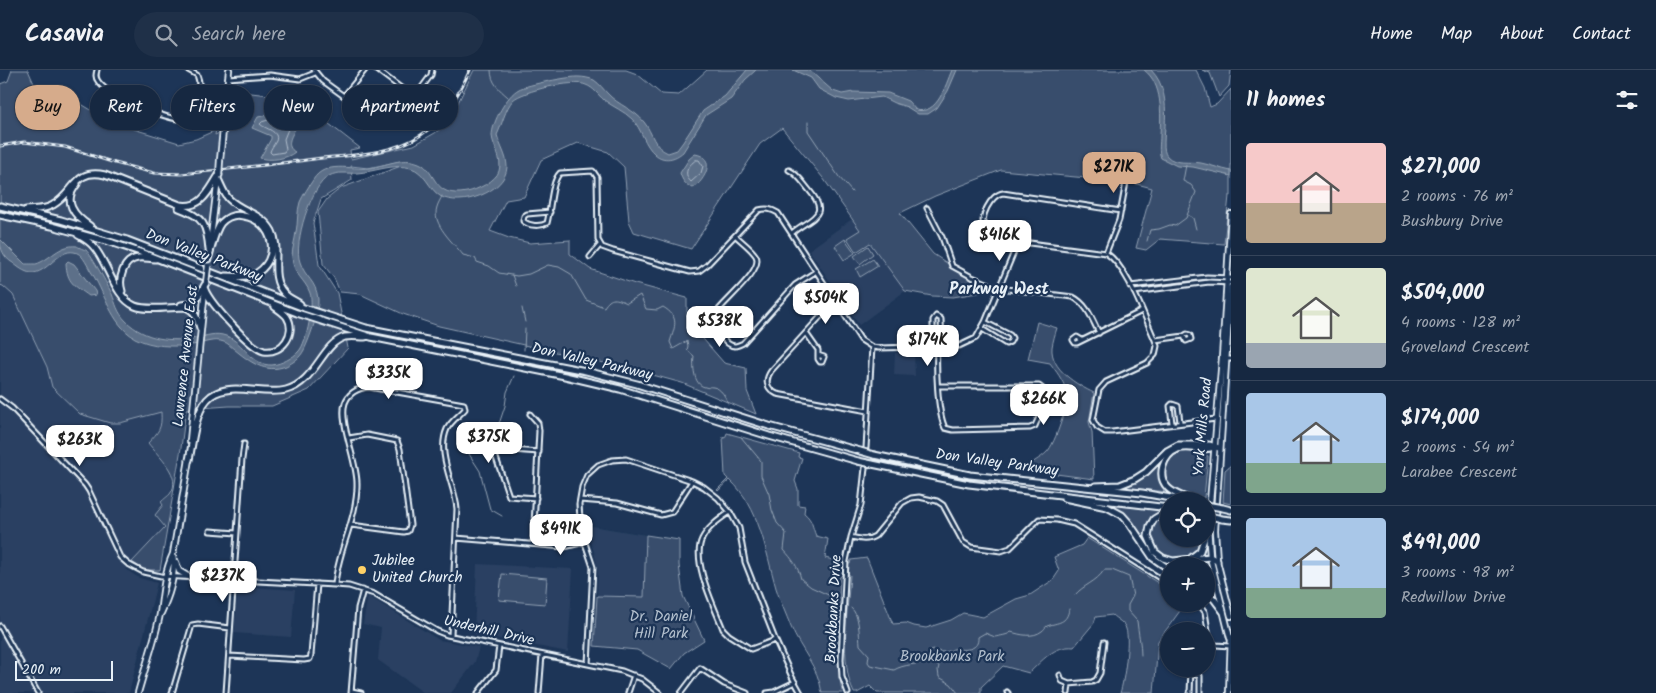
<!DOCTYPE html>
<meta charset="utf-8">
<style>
body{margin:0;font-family:Kalam,sans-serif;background:#1f3048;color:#f1f3f6;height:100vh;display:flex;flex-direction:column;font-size:19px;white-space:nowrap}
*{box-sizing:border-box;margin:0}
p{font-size:16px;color:#9ea6b1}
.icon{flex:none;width:28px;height:28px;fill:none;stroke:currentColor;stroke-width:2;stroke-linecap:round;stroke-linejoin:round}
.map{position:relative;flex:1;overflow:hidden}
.side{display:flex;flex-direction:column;background:#162841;width:425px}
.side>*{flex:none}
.banner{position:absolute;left:15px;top:15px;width:475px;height:45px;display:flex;gap:10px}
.controls{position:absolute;left:1160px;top:422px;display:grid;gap:10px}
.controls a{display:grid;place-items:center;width:55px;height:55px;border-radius:50%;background:#162841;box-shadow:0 1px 4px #0004,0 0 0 1px #35445a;font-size:25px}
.scale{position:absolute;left:15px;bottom:12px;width:98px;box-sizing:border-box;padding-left:5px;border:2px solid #e8f1f8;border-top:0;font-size:14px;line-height:18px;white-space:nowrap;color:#e8f1f8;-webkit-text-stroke:4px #1d3557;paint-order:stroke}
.price{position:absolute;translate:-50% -42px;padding:0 11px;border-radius:10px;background:#fff;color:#222;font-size:16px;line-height:32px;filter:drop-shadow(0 1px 2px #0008)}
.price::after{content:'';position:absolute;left:50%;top:30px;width:15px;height:11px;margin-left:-8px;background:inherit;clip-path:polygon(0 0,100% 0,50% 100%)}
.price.current{background:#d6ab8b;color:#111}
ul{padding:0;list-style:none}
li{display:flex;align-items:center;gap:15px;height:125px;padding:0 15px}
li+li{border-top:1px solid #35445a}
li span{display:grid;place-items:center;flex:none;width:140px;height:100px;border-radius:5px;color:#555}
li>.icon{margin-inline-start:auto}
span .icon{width:60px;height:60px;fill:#fffc;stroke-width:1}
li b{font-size:21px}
h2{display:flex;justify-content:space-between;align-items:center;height:60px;padding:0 15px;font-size:21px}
.pill{padding:0 18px;border-radius:22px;background:#162841;box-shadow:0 1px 4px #0004,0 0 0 1px #35445a;font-size:18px;line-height:45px}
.pill.current{background:#d6ab8b;color:#111}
header{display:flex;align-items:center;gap:30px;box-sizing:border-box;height:70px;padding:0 25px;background:#162841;border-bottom:1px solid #35445a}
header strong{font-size:24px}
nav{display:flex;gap:28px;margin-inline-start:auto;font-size:18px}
.search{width:350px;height:45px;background:#1f3048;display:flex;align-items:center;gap:12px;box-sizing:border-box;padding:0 18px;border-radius:28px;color:#9ea6b1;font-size:19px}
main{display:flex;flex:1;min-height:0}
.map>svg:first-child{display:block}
.built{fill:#2a4162}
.green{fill:#374d6c;stroke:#909fb2}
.water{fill:#5d7089;stroke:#95a4b5}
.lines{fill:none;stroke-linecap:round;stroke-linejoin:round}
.shore{stroke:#b0bdcc;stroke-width:1}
.stream{stroke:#95a4b5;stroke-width:1}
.minor-tunnel{stroke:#3b516f;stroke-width:3;stroke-dasharray:3 1.5;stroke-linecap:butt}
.minor-casing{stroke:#e8f1f8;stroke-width:7}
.major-casing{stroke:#e8f1f8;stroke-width:8}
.highway-casing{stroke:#e8f1f8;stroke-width:9}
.minor{stroke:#1d3557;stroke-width:3}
.major{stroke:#1d3557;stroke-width:4.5}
.highway{stroke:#1d3557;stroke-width:5}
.rail-casing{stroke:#e8f1f8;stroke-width:3}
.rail{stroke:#1d3557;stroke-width:1;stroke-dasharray:4;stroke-linecap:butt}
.major-bridge-casing{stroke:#e8f1f8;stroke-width:8;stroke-linecap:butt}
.highway-bridge-casing{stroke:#e8f1f8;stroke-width:9;stroke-linecap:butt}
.major-bridge{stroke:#1d3557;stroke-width:4.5}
.highway-bridge{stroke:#1d3557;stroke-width:5}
.poi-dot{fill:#ffd166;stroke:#1d3557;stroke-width:2}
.labels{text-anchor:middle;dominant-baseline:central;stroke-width:4.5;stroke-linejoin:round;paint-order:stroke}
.street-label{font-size:15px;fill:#e8f1f8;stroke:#1d3557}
.poi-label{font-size:15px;fill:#e8f1f8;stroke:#1d3557;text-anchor:start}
.park-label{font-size:15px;fill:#b3c0ce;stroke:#1d3557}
.neighbourhood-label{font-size:16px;font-weight:bold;fill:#e8f1f8;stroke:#1d3557}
</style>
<header>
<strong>Casavia</strong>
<div class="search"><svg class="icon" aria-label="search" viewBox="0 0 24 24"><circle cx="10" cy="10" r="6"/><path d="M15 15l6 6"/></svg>Search here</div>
<nav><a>Home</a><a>Map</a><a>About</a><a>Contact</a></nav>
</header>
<main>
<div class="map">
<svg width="1231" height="623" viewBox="0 0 1231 623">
<rect width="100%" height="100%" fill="#1d3557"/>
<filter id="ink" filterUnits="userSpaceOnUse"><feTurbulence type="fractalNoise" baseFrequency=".02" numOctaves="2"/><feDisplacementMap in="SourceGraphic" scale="10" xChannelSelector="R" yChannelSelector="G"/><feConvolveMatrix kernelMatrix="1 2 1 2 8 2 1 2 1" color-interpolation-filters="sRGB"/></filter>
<g filter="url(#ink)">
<path class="built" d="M852,149L905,221L859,255L809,180Z
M0,215L9,217L47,298L52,317L154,341H161V355L159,360L148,373L170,400L173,413L170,423L161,431L165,457L125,499L139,508L157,513L129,623H0Z
M914,282L915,306L894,305L895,283Z
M586,455L646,465L645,527L597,526L598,500L594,481L588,467Z
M477,494L573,499L568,582L474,564Z
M238,516L295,520L291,567L234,563Z
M368,526L439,570L479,577L475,592L451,623H424L378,590L381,558L363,554Z"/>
<path class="green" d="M12,0H28L35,16L68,26L111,52L179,73L196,69L216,60L215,65L229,58L231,39L242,22L287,27L315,43L360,78L350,80L351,89L414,75L435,63L448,53L474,0H626L637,4L661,24L679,25L707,0H1196L1205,18L1210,37L1217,34L1231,19V126H1229L1224,174L1160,169L1146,180L1136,178L1152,118L1129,112L1001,100L935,126L900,143L933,184L990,221L953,227L932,226L905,221L870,173L856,182L847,168L860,160L823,108L782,58L760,74L691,179L634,162L629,151L624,97L608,82L578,73L541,90L524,127L506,130L490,161L509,168L530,173L570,170V184L590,199L635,214L687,228V245L704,270L724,293L746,298L747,321L756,344L682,313L631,299L439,256L403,244L360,224L340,222L334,208L323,194L318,142L327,129L341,118L412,92L401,91L368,98L351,96L352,110L321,129L313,153L319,195L337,223L348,278L309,320L272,336H229L186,339L181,378L160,500H144L132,492L165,457L155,445L163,435L161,432C164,429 168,426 170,424C183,406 158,386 148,373C159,361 162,359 161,342L120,353H110L80,344L52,317L47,297L13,225L3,216L0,215V14L8,11Z
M1202,0H1231L1229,16L1219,27L1210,3Z
M845,169L855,183L844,190L835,176Z
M868,176L873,184L860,194L854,186Z
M873,189L878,196L860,207L856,199Z
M1037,252L1057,258C1055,264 1053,271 1052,277C1050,299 1077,315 1094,323L1089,352L1092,362L1094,409L1026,400C1033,390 1039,390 1047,382C1055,374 1070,331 1066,320C1063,310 1056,301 1050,293L1028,289Z
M727,363L799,383L798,387L802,388L795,411L798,419V435L805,436L804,443C813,450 812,457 816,466L828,469L825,488L850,494L851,490L867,488L893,554L906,553L914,556L926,558L951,550L963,543L983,547L1016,529L1030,525L1053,510L1059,501L1054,487L1082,475L1087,468L1169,520V534H1185L1158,571L1154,623H1120C1124,612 1130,570 1126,559C1125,553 1116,549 1112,545L1096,547L1094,553L1074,577C1054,575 1042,591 1029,603L1003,596L981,617V623H877L870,616L857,623H854C839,593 848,539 850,505L845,504L840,506L837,584L840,590L841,617L843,623H822C818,596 801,581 791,557C786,544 780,531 776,518C765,479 760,438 730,410L718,421L717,420L728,409L725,406L723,367L725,368Z
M1184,380L1208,386L1204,428C1196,426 1185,425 1177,421C1156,411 1165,386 1184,380Z
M1158,393H1161C1159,405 1160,412 1168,422L1121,417L1137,412Z
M1231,395V434L1223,432L1225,400Z
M1106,435L1163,440C1146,452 1144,458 1149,478L1131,452Z
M1169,445V469H1201C1195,501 1145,491 1153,460C1155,452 1161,447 1169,445Z
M646,465L679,470V495L683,526L704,570L684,583L671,599L637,580L594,576L597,526L644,527Z
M1153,482C1175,497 1181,493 1206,490L1213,514L1206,515V496H1169Z
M502,504L547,508L545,534L499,530Z"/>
<path class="water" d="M747,0H756L745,10L731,29L706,45L683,82C675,89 664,92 655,84C644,75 642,59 632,49C624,41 613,37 604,30C598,25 594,18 586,15C574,9 522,21 513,30C505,39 502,55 497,65C500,76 507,86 507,97C506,122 460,138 440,126C429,119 425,102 411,98C394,93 374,102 357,103C348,104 338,101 329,106C311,115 293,174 300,192C305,208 316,210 318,229C319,242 310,268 304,280C300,288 294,292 286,296C265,304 250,292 234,279C231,277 228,273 224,272C214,268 202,274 192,275C173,277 152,277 135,268C110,253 105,222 90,200C86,193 82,183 74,182C58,179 47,204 31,203C24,202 18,197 13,193C4,188 0,179 0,169L25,194C26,194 35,194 36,194C50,190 59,174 77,176C78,177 85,180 86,180C92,186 108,216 112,224C116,234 117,242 126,251C145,270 171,272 196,268C207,266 215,262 226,266C244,272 251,296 272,295C281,294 293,288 299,281C307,272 314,234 310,223C305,209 293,205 292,187C292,179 295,170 296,162C298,153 297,141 300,132C303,125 309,116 313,110C325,90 351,100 369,98C386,96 402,86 419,93C437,100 432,129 467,122C477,120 496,111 499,101C503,89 493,77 492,66C492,52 507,25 519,19C526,15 571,6 579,7C583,7 589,8 594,10C600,14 603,19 608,24C618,35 635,40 644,52C653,63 653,77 668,83L677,80L683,72L703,41L725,26Z
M793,0H807L811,2L833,21L842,24L853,22L888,23L908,31L916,40C938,45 945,16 952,0H957L948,21L937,38L928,44H918L907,37L894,33L882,27L849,31L836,28L819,19L811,8Z
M1144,0H1151C1178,27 1157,76 1167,86C1175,95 1190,91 1201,93C1211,95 1221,99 1231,101V106L1193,97L1177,96L1161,88C1158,80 1160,74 1160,65C1161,44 1163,14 1144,0Z
M269,45C280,45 289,50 295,59C291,67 285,76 295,82C287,89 270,91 260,88L271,69V66L252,58L258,47Z
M695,84C717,87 705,111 693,118C685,115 682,110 680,103L689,89Z
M68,191L74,194L95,221L96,225L89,226C74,215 67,213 66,193Z"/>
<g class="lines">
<path class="shore" d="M269,50L280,52L288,59L284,69L286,79L284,82L272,84L270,82C271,78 274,75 276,71C280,61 265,59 260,54L262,52Z
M696,90H699L703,96L701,103L691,112C683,104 687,96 696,90Z"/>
<path class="stream" d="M491,0C491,13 499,19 508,27
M808,52V61L839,107L852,122
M442,126C441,129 438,133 437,137C431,154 454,173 463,185L475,188L477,192L489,196L499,203L517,206L529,204L548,195L559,197L571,204L586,230L604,237C611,226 616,228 627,233L640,225L646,239L657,240L663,237C680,247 675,256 670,272L673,279L687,271L688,276L687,280L694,286C693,295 693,315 705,317C712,319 705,316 713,317C721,318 726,327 728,334
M1188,145L1193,148L1196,159
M1147,171L1150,160L1159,159L1170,155L1175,156L1186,148L1196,122L1191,115L1183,111L1186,95
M512,205L516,216
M522,238L525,252
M524,280L525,259
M741,367L761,391V406L769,424L772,440L777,453L786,463L784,480C792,489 798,496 801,509L811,517L835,528
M502,446L490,439L480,401L469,384C472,371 479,362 494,360L500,351L505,336L507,322L514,306
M1075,525C1083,515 1097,512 1104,500H1112L1129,507L1133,526L1128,535V541L1137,551C1138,562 1141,573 1141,585
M851,538C860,545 859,564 860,575L869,585L868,592L870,595L894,600C904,594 917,595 928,591
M929,591L932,588L930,583L932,580C937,581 944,583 949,581C953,580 952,578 957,579C966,580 979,580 978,567L985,563L995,567C999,566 1009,565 1011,562C1021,565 1033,568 1042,561C1045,559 1044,558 1047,556C1058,552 1067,554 1069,539
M929,591L939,596L938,600L939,607L951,614L958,623"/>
<path class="minor-tunnel" d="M865,398L866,381"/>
<g class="minor-casing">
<path id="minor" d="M97,0C96,4 95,7 98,11C106,25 162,47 178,49C187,46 198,22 199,13C199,10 198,8 197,5L188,0
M314,0L323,11L356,35L370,49L368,53H366L361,48L363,43
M377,0L405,21L416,22L420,20L431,5L432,0
M228,8L270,5L300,9L315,3
M344,26L365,0
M789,100C798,104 803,113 809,120C831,146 811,147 792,163
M927,138L942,167L952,196L972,207L999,218L1073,227C1087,234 1092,249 1099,263
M1121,141L1003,123C991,124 978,149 985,159C990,166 999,167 1007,170L1106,183C1128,197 1144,246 1155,270L1157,276L1155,285L1147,293L1106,312L1099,320L1093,350L1097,357L1105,362H1112L1216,349
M550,142L527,144L524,146L523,151C529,156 540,157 547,153C551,139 551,112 560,103L593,101L597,107L598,170L602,177L613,181L690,202L699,201L707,195L759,140C767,138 771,139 778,143L861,270L872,277L879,278L959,276L976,268L985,252L1018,172
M736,166C742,172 751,178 756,186C764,201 722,232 714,246C714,255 724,276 735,276C736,276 742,274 743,273L795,215L815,202
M1106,183L1119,150L1126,112
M590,187L600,175
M1130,216L1207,207L1231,208
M1134,222L1209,212L1231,213
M838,236L821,246L771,301C764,311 767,319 777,324L868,341
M982,259L1006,274L1010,272L1012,268L1010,265L985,252
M806,263L818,280V289L820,292H822L824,287L818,285
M1082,270L1077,267L1073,270L1075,273H1077L1142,241
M1155,270L1184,266L1187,264L1190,265L1191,269L1186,271L1184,266
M933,277V250L936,246L941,249L942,277
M937,277C936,297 937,341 945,358L953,360L1030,358L1035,356C1040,343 1054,325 1039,316H938
M1226,289H1231
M0,329L12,338L85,415L89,421L120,487L128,494L143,502L161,506L335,515L349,516L374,524L437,561L447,565L622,601L642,609L660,623
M530,344L538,353L539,361L533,474
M1172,353L1170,336L1172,334L1178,336L1180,352
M349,368L367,365L397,371L400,379L410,455L408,461L404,462L351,455
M866,378L872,277
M536,428L509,426L494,382L497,379L539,382
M580,430L617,433L661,445L672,442L674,439L692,411
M730,442C720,449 708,457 702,469C691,491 715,538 723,559L729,565L751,579L775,570
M210,461L237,463
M851,467C860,469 867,471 875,466L902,433L911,428L919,427L937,431L943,435L963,472L971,477L1001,481L1010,478L1039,449L1057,450L1074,454L1169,514
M456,468L564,477L585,472
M335,515C337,482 358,448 357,413C357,391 339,352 345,333C349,322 359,318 369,317L464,334L465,339C459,346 451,351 447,359C436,384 455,414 457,439L451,565
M1199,534L1205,542L1210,573L1216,575L1230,576
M0,556L38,623
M229,586L304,590L310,589L311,585L317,514
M588,594L593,497L583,467L580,449L579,434L582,417L587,405L598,395L612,390L626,389L692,411L704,417L718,428L730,442L739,458L745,492L775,569L792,607L801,623
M1191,604L1200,606V623
M1060,605L1062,611L1069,614L1092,612L1096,610L1100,603L1104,572
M352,621L361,623
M1007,622L1008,623
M172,623L192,555L198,554L230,558
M226,623L242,389L244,374
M351,623L358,538L363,520
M478,623L496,600L499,576
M539,623L542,585
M628,623L634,605
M681,623L700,598L724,614L747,623
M767,623L774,622L795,612
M848,623L842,607L841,589L846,491L851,467L861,435L865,398
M1068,623L1069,614
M1190,623L1191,599"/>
</g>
<g class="major-casing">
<path id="major" d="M220,90L229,0
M210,175L218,108
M1231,217L1215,460L1217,491L1231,546
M190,371L205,219
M176,492L179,501L189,507
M161,543C169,526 176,504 173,485
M1230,568L1210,487L1208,456L1222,288L1231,144
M138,623C145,597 155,570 160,544C163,523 164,503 173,484L189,389
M1229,623L1231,567"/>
</g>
<g class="highway-casing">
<path id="highway" d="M218,109C221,115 224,124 229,129C242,142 262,143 272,161C282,180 268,206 284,223C288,228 294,230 300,234
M77,114C62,131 74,146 90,156
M0,136L61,150L127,170L304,238L366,258L586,301L637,314L769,356L860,381
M179,138C204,147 207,155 209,180
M26,140C35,139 45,140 53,135C75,123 74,98 105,105L180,135C202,139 209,120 219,105
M0,145L52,156L113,173L140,182L297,243L371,267L565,306L620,319L769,366L858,391
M78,165C83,168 89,171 93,176C108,192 114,227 135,236C147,241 171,237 185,237C196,241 197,248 200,258
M208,189C212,178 214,162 221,153C227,147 235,144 243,146C274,150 283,191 253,205C245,208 235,206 226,206
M205,220C211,234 250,278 264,281C282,284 297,263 287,247C284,243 279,240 275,237
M122,221C118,209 123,190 138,188C143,187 150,189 155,189
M181,235C196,234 199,225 206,213
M874,385L970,405L1142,423L1188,431
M189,390C193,372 195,338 211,326C232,311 262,326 286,320C316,312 322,273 345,267C351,266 359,267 365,267
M872,394L969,414L1169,438
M1095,416L1120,415L1135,409L1146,402L1167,381L1178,375H1209L1219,378
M1064,428L1107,437L1122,445L1130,454L1153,488L1169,499
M1193,431C1185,427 1175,425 1168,418C1156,406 1163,385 1178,379C1189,375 1202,382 1214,377
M1223,438L1231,440
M1169,443H1164L1154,449L1150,456L1148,466L1155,482L1163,488L1173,491L1210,487L1217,491
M1222,449L1231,450
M1206,458L1208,456
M1191,488L1200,481L1204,469
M1206,517L1217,516
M1206,523L1214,529L1223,541"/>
</g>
<use href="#minor" class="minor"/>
<use href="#major" class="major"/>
<use href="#highway" class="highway"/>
<g class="rail-casing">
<path id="rail" d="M0,76L24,72L65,77L115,93L154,103L182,104C226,99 270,95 314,89C349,85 391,85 421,65C445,49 458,26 470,0"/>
</g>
<use href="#rail" class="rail"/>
<g class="major-bridge-casing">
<path id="major-bridge" d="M219,105L220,90
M206,213L208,196"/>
</g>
<g class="highway-bridge-casing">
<path id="highway-bridge" d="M860,381L874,385
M858,391L872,394
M1206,435L1223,438
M1206,445L1222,449"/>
</g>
<use href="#major-bridge" class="major-bridge"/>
<use href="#highway-bridge" class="highway-bridge"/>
</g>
</g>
<circle class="poi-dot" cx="362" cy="500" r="5"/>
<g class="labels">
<g class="street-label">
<text transform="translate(204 186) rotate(21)">Don Valley Parkway</text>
<text transform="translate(186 286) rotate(-84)">Lawrence Avenue East</text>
<text transform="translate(592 292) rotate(13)">Don Valley Parkway</text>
<text transform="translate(1203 357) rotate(-85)">York Mills Road</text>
<text transform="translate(997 393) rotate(8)">Don Valley Parkway</text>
<text transform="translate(834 539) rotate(-87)">Brookbanks Drive</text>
<text transform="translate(489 561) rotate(13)">Underhill Drive</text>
</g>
<g class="poi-label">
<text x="372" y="491">Jubilee<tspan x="372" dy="17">United Church</tspan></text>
</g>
<g class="park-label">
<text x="661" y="547">Dr. Daniel<tspan x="661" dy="17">Hill Park</tspan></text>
<text x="952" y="587">Brookbanks Park</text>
</g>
<g class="neighbourhood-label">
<text x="999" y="219">Parkway West</text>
</g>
</g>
</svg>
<div class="controls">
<a><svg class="icon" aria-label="locate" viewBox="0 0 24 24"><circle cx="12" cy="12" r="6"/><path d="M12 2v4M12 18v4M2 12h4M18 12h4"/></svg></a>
<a>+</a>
<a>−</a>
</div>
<div class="scale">200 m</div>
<b class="price current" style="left:1114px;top:124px">$271K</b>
<b class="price" style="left:1000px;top:192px">$416K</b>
<b class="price" style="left:826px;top:255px">$504K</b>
<b class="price" style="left:720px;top:278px">$538K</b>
<b class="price" style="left:928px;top:297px">$174K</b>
<b class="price" style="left:389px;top:330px">$335K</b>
<b class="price" style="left:1044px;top:356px">$266K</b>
<b class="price" style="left:489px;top:394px">$375K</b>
<b class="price" style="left:80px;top:397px">$263K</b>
<b class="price" style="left:561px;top:486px">$491K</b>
<b class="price" style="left:223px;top:533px">$237K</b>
<div class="banner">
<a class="pill current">Buy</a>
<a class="pill">Rent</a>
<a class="pill">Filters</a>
<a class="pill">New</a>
<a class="pill">Apartment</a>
</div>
</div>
<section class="side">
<h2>11 homes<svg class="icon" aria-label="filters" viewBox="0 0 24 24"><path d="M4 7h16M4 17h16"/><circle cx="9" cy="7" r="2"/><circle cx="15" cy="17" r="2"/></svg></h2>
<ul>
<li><span style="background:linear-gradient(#f6c9c9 60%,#b9a48a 0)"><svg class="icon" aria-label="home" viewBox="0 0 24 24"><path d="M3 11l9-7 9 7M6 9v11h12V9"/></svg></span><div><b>$271,000</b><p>2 rooms · 76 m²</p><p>Bushbury Drive</p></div></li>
<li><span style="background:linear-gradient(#dfe7d0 75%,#9aa5b1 0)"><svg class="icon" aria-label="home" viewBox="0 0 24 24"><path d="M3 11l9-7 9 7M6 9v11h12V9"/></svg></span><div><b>$504,000</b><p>4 rooms · 128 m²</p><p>Groveland Crescent</p></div></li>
<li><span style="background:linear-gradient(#a9c7e8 70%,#7fa58c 0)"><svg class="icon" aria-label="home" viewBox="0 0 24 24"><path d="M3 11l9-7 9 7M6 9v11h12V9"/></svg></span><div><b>$174,000</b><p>2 rooms · 54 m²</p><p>Larabee Crescent</p></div></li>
<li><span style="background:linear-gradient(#a9c7e8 70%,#7fa58c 0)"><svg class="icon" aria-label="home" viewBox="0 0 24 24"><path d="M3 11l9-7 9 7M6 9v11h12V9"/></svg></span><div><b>$491,000</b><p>3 rooms · 98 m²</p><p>Redwillow Drive</p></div></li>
</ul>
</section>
</main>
